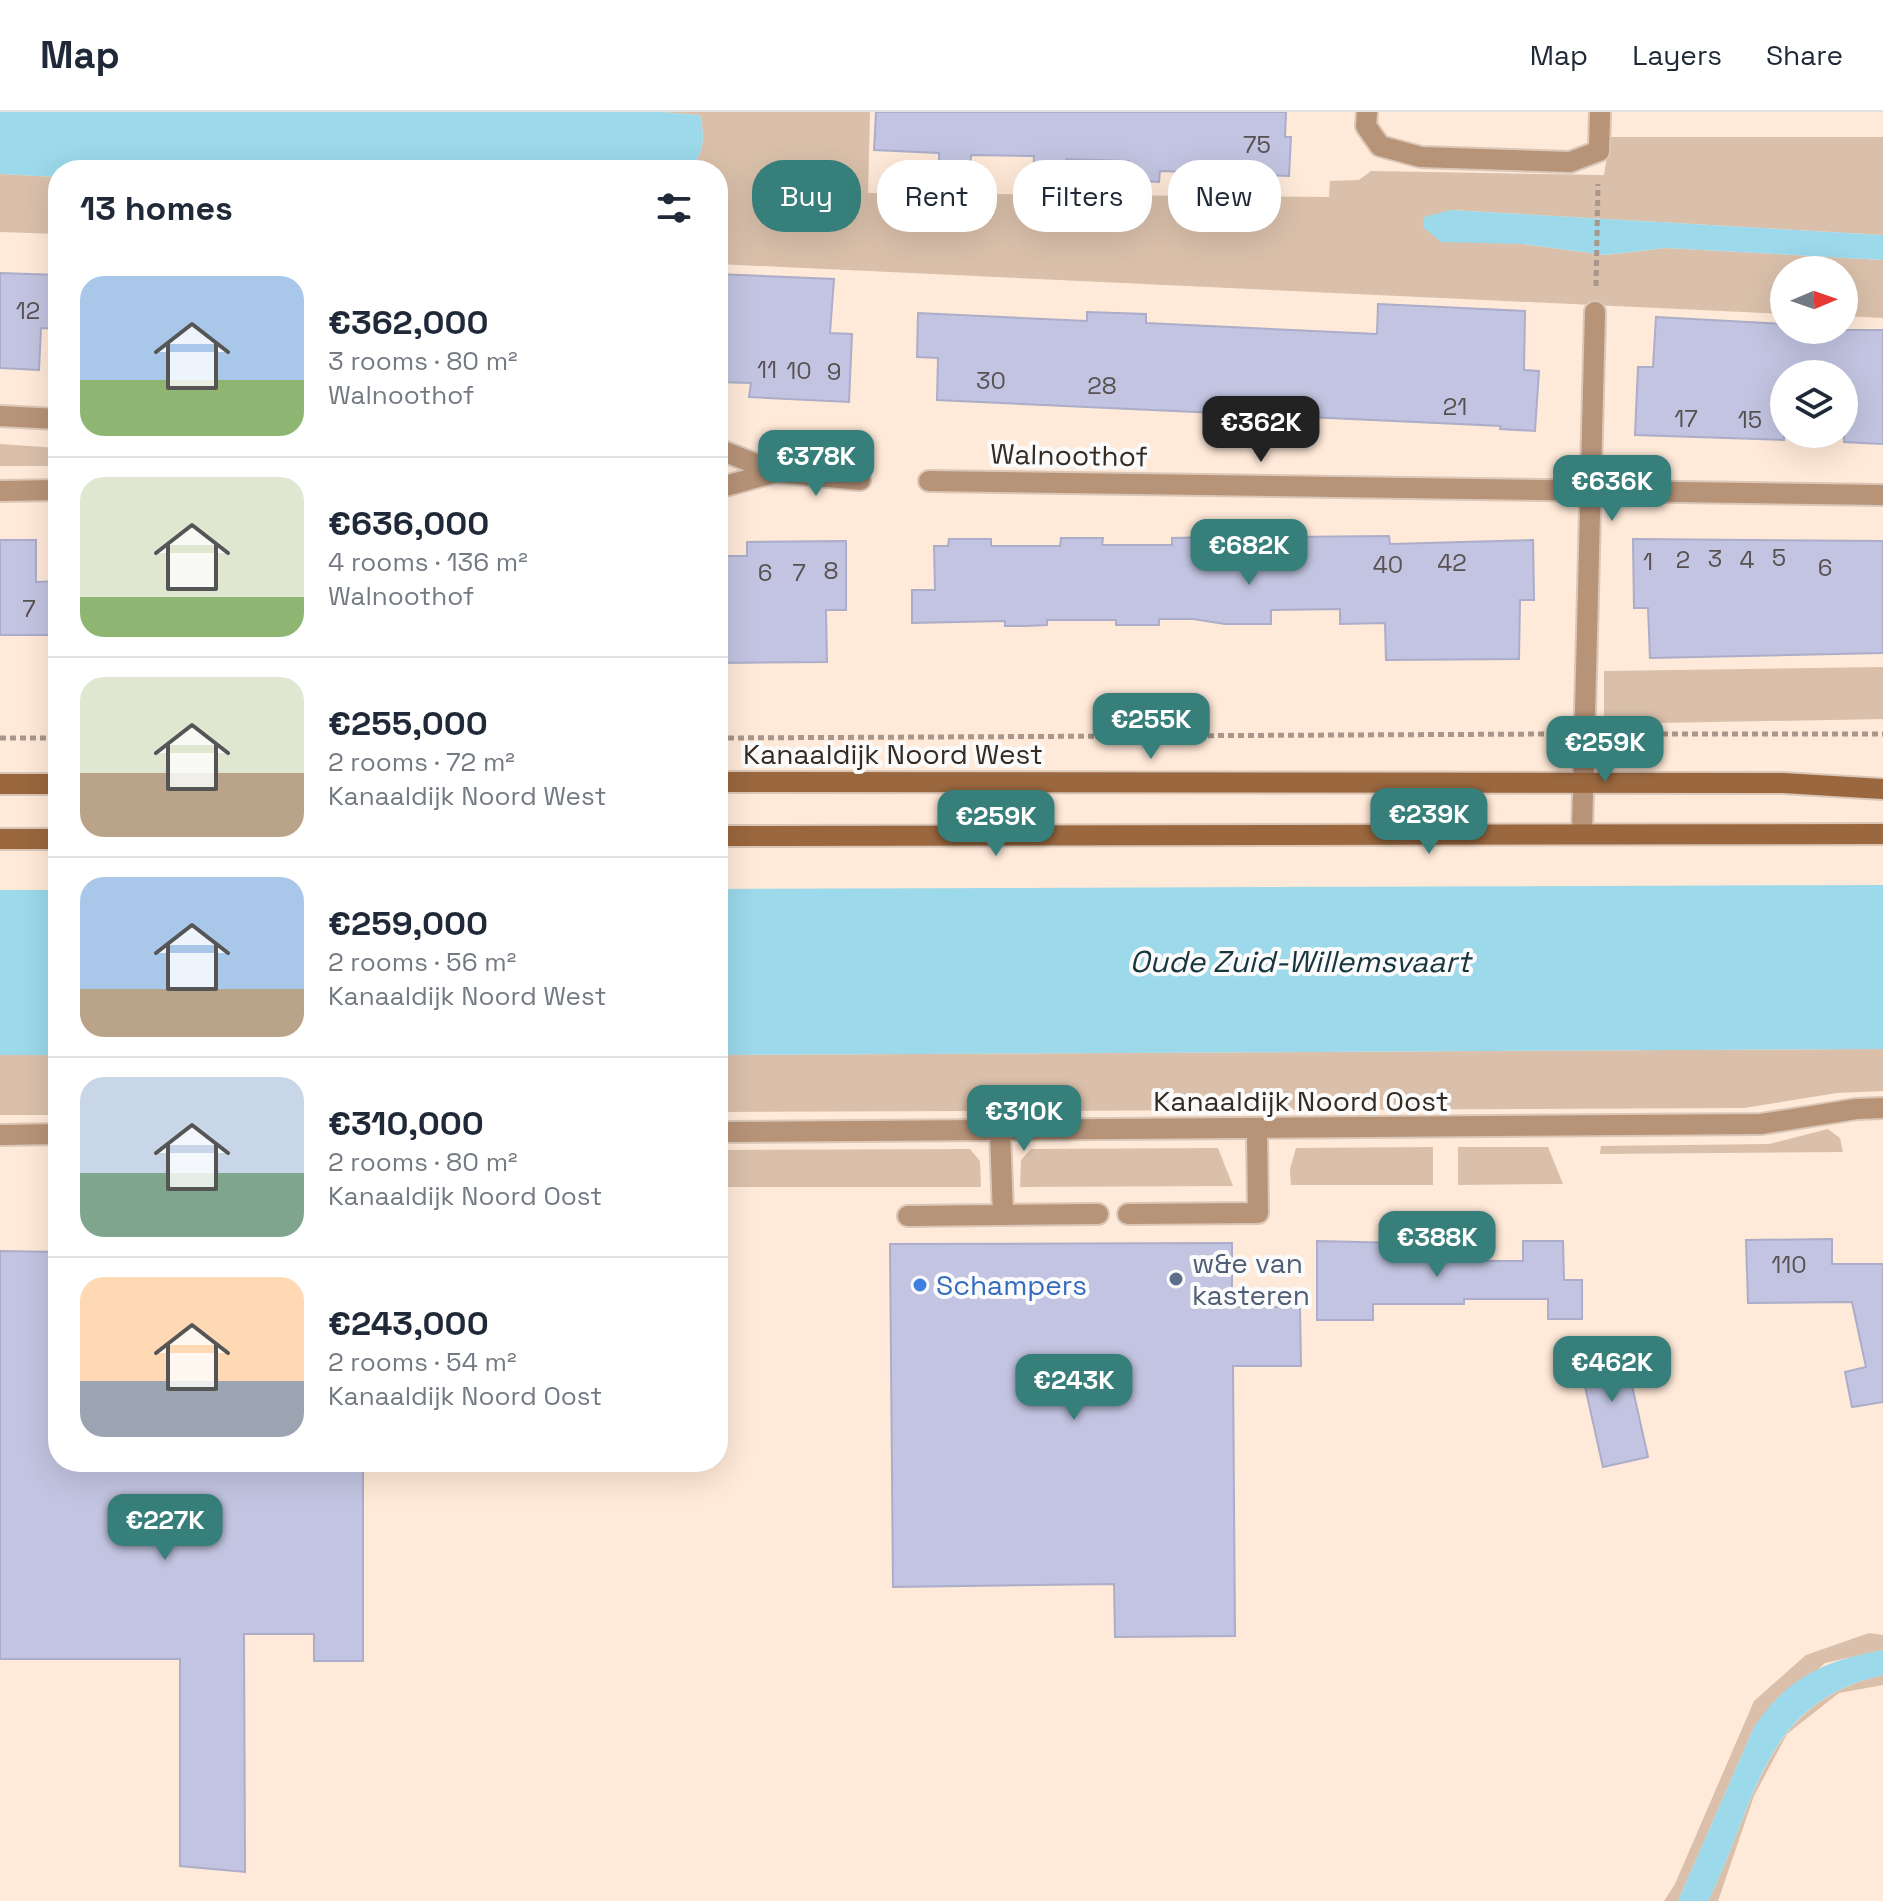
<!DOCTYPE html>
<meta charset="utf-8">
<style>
body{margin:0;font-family:"Space Grotesk",sans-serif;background:#f2f2f3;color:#1f2937;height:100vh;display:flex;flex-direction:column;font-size:30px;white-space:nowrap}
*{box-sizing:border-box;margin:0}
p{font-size:26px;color:#747a83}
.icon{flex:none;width:44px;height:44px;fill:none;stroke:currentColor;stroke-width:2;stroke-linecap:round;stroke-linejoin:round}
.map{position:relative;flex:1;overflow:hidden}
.drawer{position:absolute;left:48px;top:48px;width:680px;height:1312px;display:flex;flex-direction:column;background:#fff;border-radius:32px;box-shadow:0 8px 32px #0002}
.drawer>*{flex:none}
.banner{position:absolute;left:752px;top:48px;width:760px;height:72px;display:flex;gap:16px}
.needle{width:52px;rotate:88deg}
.buttons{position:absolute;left:1770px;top:144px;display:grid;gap:16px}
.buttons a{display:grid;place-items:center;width:88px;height:88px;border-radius:50%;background:#fff;box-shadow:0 8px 32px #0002;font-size:40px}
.price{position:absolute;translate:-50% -68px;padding:0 18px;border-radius:16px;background:#377f7a;color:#fff;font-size:26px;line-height:52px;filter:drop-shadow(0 2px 4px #0008)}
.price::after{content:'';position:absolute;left:50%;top:48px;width:24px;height:18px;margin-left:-12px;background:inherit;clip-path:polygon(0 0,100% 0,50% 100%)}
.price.selected{background:#222;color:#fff}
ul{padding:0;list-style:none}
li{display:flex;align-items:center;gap:24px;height:200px;padding:0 32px}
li+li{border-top:2px solid #e0e1e3}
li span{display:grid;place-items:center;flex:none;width:224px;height:160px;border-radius:24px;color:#555}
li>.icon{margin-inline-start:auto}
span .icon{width:96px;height:96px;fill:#fffc;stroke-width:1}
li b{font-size:34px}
h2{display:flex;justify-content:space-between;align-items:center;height:96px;padding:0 32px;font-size:34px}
.pill{padding:0 28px;border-radius:32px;background:#fff;box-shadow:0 8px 32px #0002;font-size:28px;line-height:72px}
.pill.selected{background:#377f7a;color:#fff}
header{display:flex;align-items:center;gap:48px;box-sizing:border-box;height:112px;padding:0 40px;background:#fff;border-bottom:2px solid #e0e1e3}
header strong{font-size:38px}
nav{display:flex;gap:44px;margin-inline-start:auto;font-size:28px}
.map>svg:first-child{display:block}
.green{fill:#dac0ab}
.water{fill:#9bd9eb}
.building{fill:#c2c4e1;stroke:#abadc9;stroke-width:2}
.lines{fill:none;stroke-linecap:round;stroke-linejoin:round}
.lane-casing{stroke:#dbc7b7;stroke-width:24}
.street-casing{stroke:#dbc7b7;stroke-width:24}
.secondary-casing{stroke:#dbc7b7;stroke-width:24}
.path{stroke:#a8978a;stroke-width:5;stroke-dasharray:6 4;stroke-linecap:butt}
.lane{stroke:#b79378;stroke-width:20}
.street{stroke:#b79378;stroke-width:20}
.secondary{stroke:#9a673e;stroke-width:20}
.service-dot{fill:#5c6f8a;stroke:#fbfbfb;stroke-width:3}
.shop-dot{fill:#3f7fe0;stroke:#fbfbfb;stroke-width:3}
.labels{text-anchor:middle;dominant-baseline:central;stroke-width:8;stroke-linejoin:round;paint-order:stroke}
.number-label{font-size:24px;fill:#585152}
.street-label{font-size:28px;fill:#352b23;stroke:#fbfbfb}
.service-label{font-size:28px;fill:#4e5e75;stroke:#fbfbfb;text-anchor:start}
.shop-label{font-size:28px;fill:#366cbe;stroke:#fbfbfb;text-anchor:start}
.water-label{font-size:30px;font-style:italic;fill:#17363e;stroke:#fbfbfb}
</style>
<header>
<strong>Map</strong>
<nav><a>Map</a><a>Layers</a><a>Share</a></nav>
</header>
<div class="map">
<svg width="1883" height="1789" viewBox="0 0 1883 1789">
<rect width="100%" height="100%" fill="#ffe9d8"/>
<path class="green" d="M660,0H870L868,81L1329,85L1330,69L1359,68L1371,59L1604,63L1610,25H1883V123L1451,98L1523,132L1605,143L1666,136L1883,148V206L1844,204V158H1784V202L718,152V58H688C705,43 705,24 700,3Z
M0,62L58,65V122L0,120Z
M0,332L58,336V354H0Z
M1883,555V607L1604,612V559Z
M1883,937V979L1837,981L1744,996L1019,999L1018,992H972L971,999L718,1000V943Z
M0,943H58V1003H0Z
M1828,1017L1840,1026L1843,1040L1600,1042L1601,1034L1769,1032Z
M1433,1035V1073H1291L1290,1057L1296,1036Z
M1458,1035H1548L1563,1072L1458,1073Z
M1218,1036L1233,1074L1020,1075L1021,1048L1031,1037Z
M970,1037L980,1049L981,1075H718V1038Z
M1869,1521L1883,1523V1538L1825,1551L1754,1615L1678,1789H1664L1675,1772L1754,1589L1806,1543Z
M1883,1563V1573L1839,1581L1787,1622L1754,1684L1718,1789H1708C1756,1695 1760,1591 1883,1563Z"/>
<path class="water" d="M0,0H660L700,3C705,24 705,43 688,58H58V65L0,62Z
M1451,98L1883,123V148L1666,136L1605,143L1523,132L1441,130L1423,115L1424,105Z
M1883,773V937L718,943V777Z
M0,778H58V943H0Z
M1883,1538V1563C1759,1591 1756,1695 1708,1789H1678L1754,1615C1789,1564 1824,1549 1883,1538Z"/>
<path class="building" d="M876,0H1286L1285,25H1291L1289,64L1160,59L1159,70L1128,68L1129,49L1066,47L1064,66L1033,65L1034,44L971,43L970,62L939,60V41L874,38Z
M0,161L58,163V217L41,216L39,258L0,256Z
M718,162L834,167L830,221L852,222L849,290L749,285L751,271L718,270Z
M1378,192L1525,199L1524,258L1539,259L1535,319L1500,317L1501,314L937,288L938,246L917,245L918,201L1087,209V200L1146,202V211L1377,222Z
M1656,205L1784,212V218H1883V332L1844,330V262H1784V328L1635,323L1638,255H1653Z
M1389,424L1390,432L1533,428L1534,488H1520L1519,547L1386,548L1385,511L1340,512V497L1271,498V512H1225L1193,507H1159V513H1116V508H1047V513L1026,514H1005V509L912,511V478H935L934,434H948L949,427H991V434H1060L1061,426H1103L1102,433H1172V426L1215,425L1214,433L1284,432V425Z
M1633,427L1883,429V541L1650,546L1648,496H1634Z
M0,428H36V470L58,469V523H0Z
M846,429V498H826L827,550L718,551V444H747V430Z
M1832,1127V1152H1883V1290L1852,1295L1845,1260L1866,1255L1852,1190L1748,1191L1746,1128Z
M1317,1129L1443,1132V1149H1523V1129H1563L1564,1168H1582V1207H1548V1187H1464V1192H1373V1208H1317Z
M1232,1131V1195H1300L1301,1254H1233L1235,1524L1115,1525L1114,1472L893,1475L890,1132Z
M0,1139L58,1140V1350H363V1549H314V1522H244L245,1760L180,1754V1547H0Z
M1622,1229L1648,1345L1603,1355L1577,1239Z"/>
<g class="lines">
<g class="lane-casing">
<path id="lane" d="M1000,1019L1003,1103
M1128,1102L1258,1101L1257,1018
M908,1104L1098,1102"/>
</g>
<g class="street-casing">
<path id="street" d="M1367,0L1366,14L1380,34L1421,45L1570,50L1599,39L1600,0
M0,304L58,307
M718,337L776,360L860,368
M929,369L1883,383
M718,376L776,360
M0,379L58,378
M1582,720L1595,200
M718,1020L1761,1012L1856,997L1883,996
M0,1023L58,1022"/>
</g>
<g class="secondary-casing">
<path id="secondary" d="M718,670L1783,671L1883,677
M0,672H58
M718,724L1883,722
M0,727H58"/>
</g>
<path class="path" d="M1596,174L1598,72
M1612,622H1883
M0,626H58
M718,626L1554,622"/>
<use href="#lane" class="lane"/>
<use href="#street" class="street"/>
<use href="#secondary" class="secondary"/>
</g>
<circle class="service-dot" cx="1176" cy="1167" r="8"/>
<circle class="shop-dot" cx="920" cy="1173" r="8"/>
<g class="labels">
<g class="number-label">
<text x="1257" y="32">75</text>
<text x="28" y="198">12</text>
<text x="767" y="257">11</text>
<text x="799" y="258">10</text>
<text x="834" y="259">9</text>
<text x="991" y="268">30</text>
<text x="1102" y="273">28</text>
<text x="1455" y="294">21</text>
<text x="1686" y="306">17</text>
<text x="1750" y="307">15</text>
<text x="1779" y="445">5</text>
<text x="1715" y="446">3</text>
<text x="1683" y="447">2</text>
<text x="1747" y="447">4</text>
<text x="1648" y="449">1</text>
<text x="1452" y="450">42</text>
<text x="1388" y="452">40</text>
<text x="1825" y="455">6</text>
<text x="831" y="458">8</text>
<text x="765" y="460">6</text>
<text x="799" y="460">7</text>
<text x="29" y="496">7</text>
<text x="1789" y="1152">110</text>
</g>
<g class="street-label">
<text transform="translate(1069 343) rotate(1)">Walnoothof</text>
<text x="893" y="642">Kanaaldijk Noord West</text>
<text x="1301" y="989">Kanaaldijk Noord Oost</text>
</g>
<g class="service-label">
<text x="1192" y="1151">w&amp;e van<tspan x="1192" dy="32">kasteren</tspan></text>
</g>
<g class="shop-label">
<text x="936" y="1173">Schampers</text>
</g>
<g class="water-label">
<text x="1300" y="849">Oude Zuid-Willemsvaart</text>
</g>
</g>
</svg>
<div class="buttons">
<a><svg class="needle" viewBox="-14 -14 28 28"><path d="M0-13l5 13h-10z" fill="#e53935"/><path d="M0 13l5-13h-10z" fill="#747a83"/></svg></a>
<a><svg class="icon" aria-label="layers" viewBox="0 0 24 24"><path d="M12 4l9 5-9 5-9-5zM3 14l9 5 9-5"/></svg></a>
</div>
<b class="price selected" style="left:1261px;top:352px">€362K</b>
<b class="price" style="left:816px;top:386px">€378K</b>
<b class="price" style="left:1612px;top:411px">€636K</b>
<b class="price" style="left:1249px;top:475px">€682K</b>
<b class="price" style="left:1151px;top:649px">€255K</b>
<b class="price" style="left:1605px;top:672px">€259K</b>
<b class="price" style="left:1429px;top:744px">€239K</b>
<b class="price" style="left:996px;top:746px">€259K</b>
<b class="price" style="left:1024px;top:1041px">€310K</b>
<b class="price" style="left:1437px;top:1167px">€388K</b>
<b class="price" style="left:1612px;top:1292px">€462K</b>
<b class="price" style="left:1074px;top:1310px">€243K</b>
<b class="price" style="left:165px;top:1450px">€227K</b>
<div class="banner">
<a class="pill selected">Buy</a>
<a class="pill">Rent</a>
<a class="pill">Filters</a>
<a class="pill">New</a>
</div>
<section class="drawer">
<h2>13 homes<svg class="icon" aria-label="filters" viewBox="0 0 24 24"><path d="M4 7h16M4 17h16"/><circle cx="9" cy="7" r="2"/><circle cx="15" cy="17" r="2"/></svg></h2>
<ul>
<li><span style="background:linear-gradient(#a9c7e8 65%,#8fb573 0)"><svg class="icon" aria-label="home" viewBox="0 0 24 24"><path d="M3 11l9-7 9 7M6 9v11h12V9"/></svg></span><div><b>€362,000</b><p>3 rooms · 80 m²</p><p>Walnoothof</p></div></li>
<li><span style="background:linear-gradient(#dfe7d0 75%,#8fb573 0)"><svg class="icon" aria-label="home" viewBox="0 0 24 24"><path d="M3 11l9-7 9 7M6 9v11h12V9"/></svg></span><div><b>€636,000</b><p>4 rooms · 136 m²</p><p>Walnoothof</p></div></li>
<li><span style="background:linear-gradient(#dfe7d0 60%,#b9a48a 0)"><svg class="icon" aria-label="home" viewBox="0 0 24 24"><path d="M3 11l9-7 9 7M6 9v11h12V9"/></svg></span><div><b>€255,000</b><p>2 rooms · 72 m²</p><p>Kanaaldijk Noord West</p></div></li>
<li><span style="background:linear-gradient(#a9c7e8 70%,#b9a48a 0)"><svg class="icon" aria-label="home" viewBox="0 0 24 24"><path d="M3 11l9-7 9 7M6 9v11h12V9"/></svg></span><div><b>€259,000</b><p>2 rooms · 56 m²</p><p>Kanaaldijk Noord West</p></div></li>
<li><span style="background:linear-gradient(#c9d6e8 60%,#7fa58c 0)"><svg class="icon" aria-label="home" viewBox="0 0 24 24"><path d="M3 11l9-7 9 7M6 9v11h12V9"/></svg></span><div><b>€310,000</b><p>2 rooms · 80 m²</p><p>Kanaaldijk Noord Oost</p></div></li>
<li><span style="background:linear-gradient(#ffd9b3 65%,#9aa5b1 0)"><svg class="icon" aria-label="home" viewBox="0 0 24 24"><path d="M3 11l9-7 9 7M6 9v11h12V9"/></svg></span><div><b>€243,000</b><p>2 rooms · 54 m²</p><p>Kanaaldijk Noord Oost</p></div></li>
</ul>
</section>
</div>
